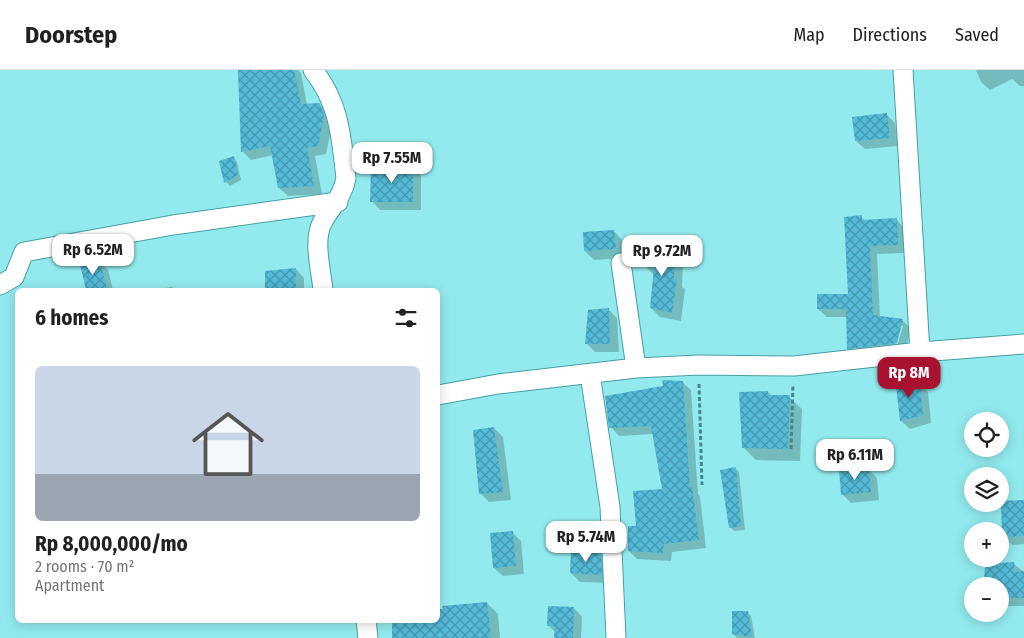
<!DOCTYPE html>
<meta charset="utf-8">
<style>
body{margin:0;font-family:"Fira Sans Condensed",sans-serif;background:#f6f6f6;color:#202124;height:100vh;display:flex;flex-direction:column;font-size:19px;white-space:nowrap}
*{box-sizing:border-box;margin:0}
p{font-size:16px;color:#757577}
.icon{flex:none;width:28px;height:28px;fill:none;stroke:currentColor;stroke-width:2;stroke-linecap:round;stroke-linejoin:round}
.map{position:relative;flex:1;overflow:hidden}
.sheet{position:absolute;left:15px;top:218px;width:425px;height:335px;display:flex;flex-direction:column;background:#fff;border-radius:8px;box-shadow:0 2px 12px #0003}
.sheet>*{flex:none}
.buttons{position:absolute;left:964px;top:342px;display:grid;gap:10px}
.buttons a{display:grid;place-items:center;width:45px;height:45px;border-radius:50%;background:#fff;box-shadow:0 2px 12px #0003;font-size:25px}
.price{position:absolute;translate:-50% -42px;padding:0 11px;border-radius:10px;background:#fff;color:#222;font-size:16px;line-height:32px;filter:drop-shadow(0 1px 2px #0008)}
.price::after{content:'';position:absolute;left:50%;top:30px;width:15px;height:11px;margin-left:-8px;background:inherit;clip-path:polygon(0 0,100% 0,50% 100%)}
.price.selected{background:#a91130;color:#fff}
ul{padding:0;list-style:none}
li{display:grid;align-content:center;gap:10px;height:265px;padding:0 20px}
li span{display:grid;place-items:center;height:155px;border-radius:8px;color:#555}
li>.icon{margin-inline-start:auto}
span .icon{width:90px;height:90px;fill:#fffc;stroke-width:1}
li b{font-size:21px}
h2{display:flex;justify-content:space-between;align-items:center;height:60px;padding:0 20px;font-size:21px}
header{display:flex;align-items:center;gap:30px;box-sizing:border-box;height:70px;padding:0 25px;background:#fff;border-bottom:1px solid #e0e0e0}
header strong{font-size:24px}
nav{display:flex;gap:28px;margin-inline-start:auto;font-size:18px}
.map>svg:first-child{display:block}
.shadow{fill:#0003;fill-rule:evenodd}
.building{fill:url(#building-cross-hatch)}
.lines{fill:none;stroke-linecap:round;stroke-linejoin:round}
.street-casing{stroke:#469fa3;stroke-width:21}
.path{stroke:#478588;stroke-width:3;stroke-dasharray:4 2.5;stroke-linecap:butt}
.street{stroke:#fff;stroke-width:19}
</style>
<header>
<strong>Doorstep</strong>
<nav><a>Map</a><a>Directions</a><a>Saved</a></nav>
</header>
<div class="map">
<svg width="1024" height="568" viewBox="0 0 1024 568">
<defs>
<pattern id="building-cross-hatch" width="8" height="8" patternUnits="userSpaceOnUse" patternTransform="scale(1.25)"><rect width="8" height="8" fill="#54bad7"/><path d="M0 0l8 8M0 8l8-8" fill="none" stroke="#4397ae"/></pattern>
</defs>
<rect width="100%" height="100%" fill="#92eaee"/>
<path class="shadow" d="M238,0H298L301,3L307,35L319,34L328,42L332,55L326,84L315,86L322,124L288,126L279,118L273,85L251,90L243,82Z
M976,0H1024V16H1020L1012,9L990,20L981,12Z
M887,45L895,53L898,76L865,79L856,71Z
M233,87L237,92L241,110L230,116L226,112L221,92Z
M412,98L421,106V140H380L372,131Z
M861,147L865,151L896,149L904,158L905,183L877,184L880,248L902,250L911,259L905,281L857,287L848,278V247H827L818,239L849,225ZM900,256H903L896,280L894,279Z
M614,161L622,170L624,188L594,190L585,181Z
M674,179L683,188L682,217L685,219L681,251L660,247L651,238L654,205L645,196Z
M99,191L108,200L113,220H88Z
M296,199L304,208V220H266Z
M172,217L175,220H158V219Z
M608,239L617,248L619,282H595L587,274Z
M897,310L919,313L928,322L931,353L910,359L901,351Z
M682,312L691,320L698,424L700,427L706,478L672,482L671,491L637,489L629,481L637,458L664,421L654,364L619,366L611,357L664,317Z
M768,322L772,326L789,327L802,339L800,391L756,390L743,377Z
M494,358L503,367L511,430L489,432L480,423Z
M735,398L739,402L745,460L734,461L730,457Z
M868,399L877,408L879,430L851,433L842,424Z
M1024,432V474L1012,475L1003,466Z
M512,462L521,471L524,504L503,506L494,498Z
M600,484L609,493L610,513L580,512L571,503Z
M1014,494L1024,502V536H1008L1000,528V516L986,515Z
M487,533L498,544L500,568H393V550H438V540Z
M574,538L582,547L581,568H556V563L549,556Z
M747,542L751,546L755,568H737L733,564Z"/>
<path class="building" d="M238,0H294L301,34L320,33L324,46L318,76L307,78L314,116L278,118L270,76L241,82Z
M887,43L890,68L855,71L852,47Z
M234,86L238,105L224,113L219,91Z
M371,96H413V132H370Z
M862,145V150L897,148L898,175L870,176L873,245L903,249L897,273L847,279L846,239H817V224H848L844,147Z
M614,160L616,179L584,181L583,162Z
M645,177L675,178L674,209H677L672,243L650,238L654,197H644Z
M100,190L107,220H86L80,194Z
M296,198V220H265V201Z
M609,238L610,274H585L588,240Z
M895,308L920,312L923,345L900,351Z
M662,310L683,311L690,417H692L699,470L664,474L663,483L628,481V456H636L633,421L662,419L651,356L609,358L605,326L663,316Z
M768,321V325H790L788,379L742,378L739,322Z
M494,357L503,422L479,424L473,360Z
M736,397L741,456L729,458L720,400Z
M869,398L871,422L841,425L839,400Z
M1024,430V466L1002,467L1001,431Z
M513,461L516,496L493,498L490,463Z
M571,481L601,483L602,505L570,503Z
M1014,492L1015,502L1024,501V528H1000V516H984L985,494Z
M487,532L491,568H392V550H438V539H443L442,536Z
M548,536L574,537L573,568H554L555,556H547Z
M732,541H748L752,567L732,564Z"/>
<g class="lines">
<g class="street-casing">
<path id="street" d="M313,0C340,34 341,67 346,108C343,127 330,137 322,153C313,171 321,200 323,220
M621,193L636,298
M0,215L14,207L24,182L173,155L338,132
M920,282L1024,274
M590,304L610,437L616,568
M438,325L498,314L636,298L699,295L794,296L920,282L903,0
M366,550L368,568"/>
</g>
<path class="path" d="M699,314L702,415
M791,379L793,314"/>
<use href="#street" class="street"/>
</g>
</svg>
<div class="buttons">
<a><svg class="icon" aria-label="locate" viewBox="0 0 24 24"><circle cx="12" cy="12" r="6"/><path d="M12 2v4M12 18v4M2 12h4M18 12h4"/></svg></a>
<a><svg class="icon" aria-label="layers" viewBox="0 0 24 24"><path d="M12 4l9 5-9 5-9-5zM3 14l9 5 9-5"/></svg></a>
<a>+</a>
<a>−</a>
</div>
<b class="price" style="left:392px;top:114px">Rp 7.55M</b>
<b class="price" style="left:93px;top:206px">Rp 6.52M</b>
<b class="price" style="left:662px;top:207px">Rp 9.72M</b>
<b class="price selected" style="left:909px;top:329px">Rp 8M</b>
<b class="price" style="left:855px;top:411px">Rp 6.11M</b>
<b class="price" style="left:586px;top:493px">Rp 5.74M</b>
<section class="sheet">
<h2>6 homes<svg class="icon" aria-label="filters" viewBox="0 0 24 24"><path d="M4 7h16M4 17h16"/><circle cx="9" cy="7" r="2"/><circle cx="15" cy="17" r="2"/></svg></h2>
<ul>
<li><span style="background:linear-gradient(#c9d6e8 70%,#9aa5b1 0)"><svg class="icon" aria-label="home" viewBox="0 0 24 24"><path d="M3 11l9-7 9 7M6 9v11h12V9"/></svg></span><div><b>Rp 8,000,000/mo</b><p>2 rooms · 70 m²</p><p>Apartment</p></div></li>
</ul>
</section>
</div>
